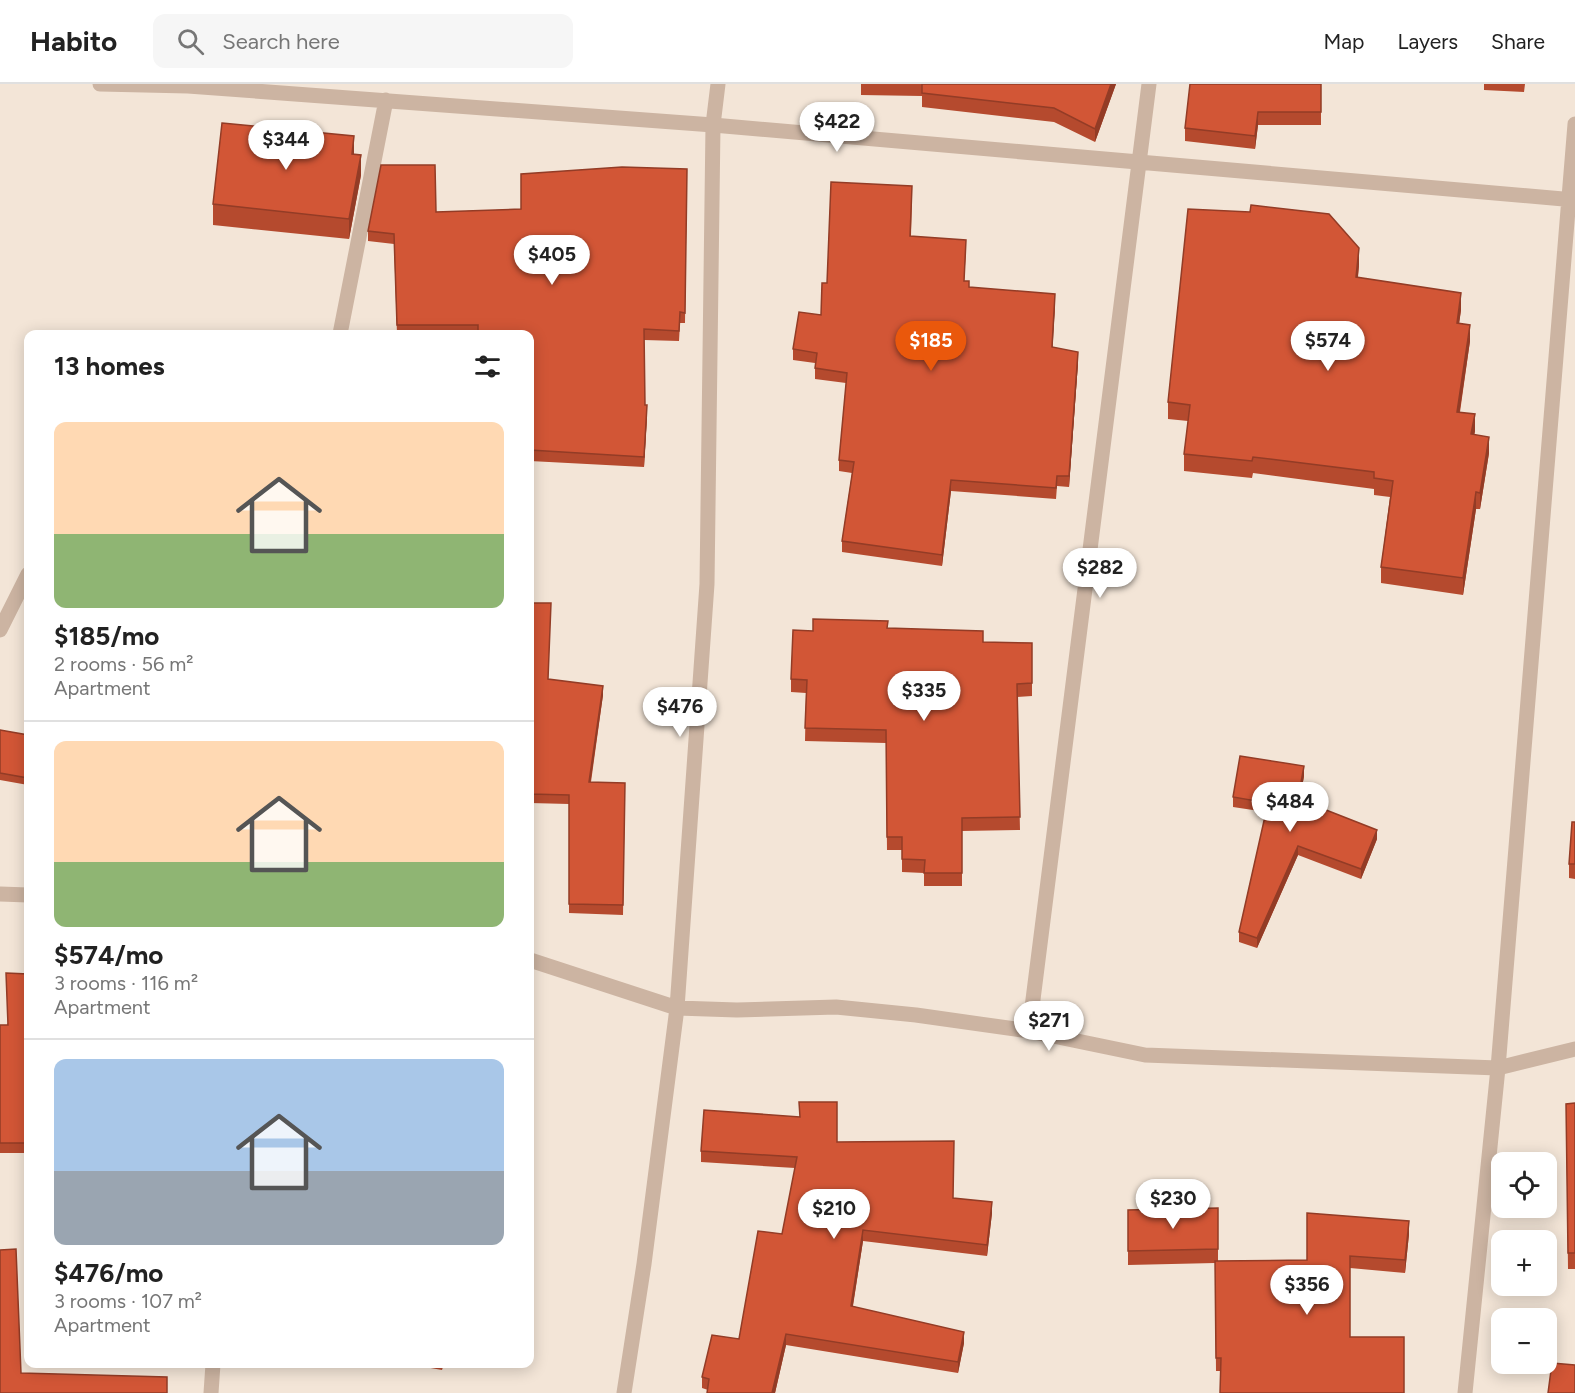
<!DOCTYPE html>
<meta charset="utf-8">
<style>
body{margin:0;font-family:Figtree,sans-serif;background:#f6f6f6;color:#222;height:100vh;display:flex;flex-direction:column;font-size:22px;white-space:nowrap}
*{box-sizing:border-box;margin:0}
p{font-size:20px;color:#767676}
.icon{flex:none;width:33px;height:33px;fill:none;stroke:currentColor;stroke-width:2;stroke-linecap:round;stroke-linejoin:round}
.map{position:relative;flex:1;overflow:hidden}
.drawer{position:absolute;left:24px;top:246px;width:510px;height:1038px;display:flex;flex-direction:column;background:#fff;border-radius:12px;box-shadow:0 3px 15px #0003}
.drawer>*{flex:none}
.tools{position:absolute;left:1491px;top:1068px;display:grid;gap:12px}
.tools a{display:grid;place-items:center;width:66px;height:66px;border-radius:12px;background:#fff;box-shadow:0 3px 15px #0003;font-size:30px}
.price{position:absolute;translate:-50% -51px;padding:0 14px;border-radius:21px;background:#fff;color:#222;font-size:20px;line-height:39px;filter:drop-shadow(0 2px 3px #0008)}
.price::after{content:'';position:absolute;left:50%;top:36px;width:18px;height:14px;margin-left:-9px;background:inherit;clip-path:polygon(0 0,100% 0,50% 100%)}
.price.active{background:#ea580c;color:#fff}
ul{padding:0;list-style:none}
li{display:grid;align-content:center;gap:12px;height:318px;padding:0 30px}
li+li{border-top:2px solid #e0e0e0}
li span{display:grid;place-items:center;height:186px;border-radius:12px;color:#555}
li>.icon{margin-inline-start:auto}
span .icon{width:108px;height:108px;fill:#fffc;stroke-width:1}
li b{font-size:26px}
h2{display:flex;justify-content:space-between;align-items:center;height:72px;padding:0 30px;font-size:26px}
header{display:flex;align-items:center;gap:36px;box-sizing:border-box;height:84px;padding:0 30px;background:#fff;border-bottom:2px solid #e0e0e0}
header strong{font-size:28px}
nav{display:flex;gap:33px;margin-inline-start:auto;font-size:21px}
.search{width:420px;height:54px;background:#f6f6f6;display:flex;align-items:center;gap:15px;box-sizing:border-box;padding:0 21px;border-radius:12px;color:#767676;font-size:22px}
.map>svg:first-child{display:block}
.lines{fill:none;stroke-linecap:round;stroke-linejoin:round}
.minor{stroke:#ccb4a2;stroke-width:15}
.wall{fill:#b54a2e}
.shaded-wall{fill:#933c26}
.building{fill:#d25636;stroke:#933c26;stroke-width:1.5}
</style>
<header>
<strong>Habito</strong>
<div class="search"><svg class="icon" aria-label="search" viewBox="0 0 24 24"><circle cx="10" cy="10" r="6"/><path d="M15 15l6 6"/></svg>Search here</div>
<nav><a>Map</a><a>Layers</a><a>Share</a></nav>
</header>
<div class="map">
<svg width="1575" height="1309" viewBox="0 0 1575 1309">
<rect width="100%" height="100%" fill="#f3e5d7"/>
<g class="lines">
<path class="minor" d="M100,0L188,2L713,41L1575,116
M340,250L386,16
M0,546L28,490
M0,810L28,811
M530,876L677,924L737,926L836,923L916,931L1029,947L1145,971L1498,984L1575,965
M1029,947L1149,0
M211,1309L213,1280
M624,1309L644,1180L677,924L707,500L713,41L718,0
M1465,1309L1498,984L1575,40"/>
</g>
<path class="wall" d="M861,0H1116L1095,58L1054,38L922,23V12L861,11Z
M1321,0V41H1258L1255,65L1185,57V44Z
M1484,0H1525L1524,8L1484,6Z
M354,70L361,91L349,155L213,141V120Z
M687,85L685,239H680L679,257L644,256L645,321L647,332L644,383L530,377V250H397L394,160L368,157V147L436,128L521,125Z
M912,113L911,152L966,167L964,197L969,203L1055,221L1052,264L1078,279L1069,403L1057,402L1056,415L951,407L942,482L842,468V457L852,389L839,387V376L846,299L815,295V279L793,276V265L821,231L827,199Z
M1359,181L1358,193L1461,226L1459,239L1470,257L1460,328L1475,347L1474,351L1489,369L1480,425H1476L1463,511L1381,499V483L1390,413L1374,411V405L1253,389L1252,394L1184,387V370L1188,337L1168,335V318Z
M530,519L548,595L603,611L591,698L625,699L623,831L569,829V720L530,719Z
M887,544L983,558L1032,559V612L1017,613L1020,746L962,747V802H924V789L902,788V766H887L886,659L805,657L806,609L791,608V595L813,547Z
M0,646L28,651V701L0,696Z
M1304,692L1300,716L1377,755L1361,795L1298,771L1257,864L1239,858V848L1266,728L1233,723V713Z
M1575,738V795L1569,794V780Z
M28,890V1069H0V941H7Z
M1575,1019V1185H1568L1566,1020Z
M837,1058L954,1114L992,1129L987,1172L863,1157L853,1222L964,1259L958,1289L786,1261L775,1309H707L708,1306L702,1304V1293L739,1255L782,1150L795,1084L701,1078V1067Z
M1218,1124V1177L1307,1176L1409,1150L1405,1189L1350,1184L1221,1287H1216L1215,1179L1128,1181V1126Z
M408,1280H444L442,1286Z"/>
<path class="shaded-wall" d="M1111,0H1116L1095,58V45Z
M1258,28V41L1255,65V52Z
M354,52V72L352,70Z
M361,71V91L349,155V135Z
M1359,164V181L1356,210V193Z
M1461,209V226L1457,255V239Z
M1055,210V221L1052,274V263Z
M1470,241V257L1457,345V328Z
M1078,268V279L1069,403V392Z
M647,321V332L644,383V373Z
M1475,330V347L1471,367V350Z
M1489,353V369L1480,425V409Z
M951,396V407L942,482V471Z
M1476,408V425L1463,511V494Z
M603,602V611L589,708V698Z
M1304,682V692L1298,725V715Z
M1377,746V755L1361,795V785Z
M1298,762V771L1257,864V854Z
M992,1118V1129L987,1172V1161Z
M1409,1137V1150L1405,1189V1176Z
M863,1146V1157L851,1233V1222Z
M964,1248V1259L958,1289V1278Z
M786,1250V1261L775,1309H772Z"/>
<path class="building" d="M922,0H1111L1095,45L1054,24L922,9Z
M1190,0H1321V28H1258L1255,52L1185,44Z
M222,39L354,52L352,70L361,71L349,135L213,120Z
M381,81H435L436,128L521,125V90L622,83L687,85L685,229L680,228L679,247L644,245L645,321H647L644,373L530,366V250H478V241H397L394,150L368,147Z
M831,98L912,102L910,152L966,156L964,197H969V203L1055,210L1052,263L1078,268L1069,392H1057L1056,404L951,396L942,471L842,457L854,378L839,376L847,289L815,284L817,269L793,265L799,228L821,231L822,199H827Z
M1251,121L1329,130L1359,164L1356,193L1461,209L1457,239L1470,241L1457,328L1475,330L1471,350L1489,353L1480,409L1476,408L1463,494L1381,483L1393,397L1374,394V388L1253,373L1252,377L1184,370L1190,321L1168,318L1188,125L1250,128Z
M530,519H551L548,595L603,602L589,698L625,699L623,821L569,820V711L530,710Z
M813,535L888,537L887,544L983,547V558L1032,559V599L1017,600L1020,733L962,734V789H924L925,776L902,775V753H887L886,646L805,644L807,596L791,595L793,546L813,547Z
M0,646L28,651V694L0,689Z
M1240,672L1304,682L1298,715L1377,746L1361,785L1298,762L1257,854L1239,848L1268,719L1233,713Z
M1572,738H1575V780H1569Z
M6,889L28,890V1059H0V941H8Z
M799,1018H837V1058L954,1057L953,1114L992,1118L987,1161L863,1146L851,1222L964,1248L958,1278L786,1250L772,1309H707L709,1295L702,1293L712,1251L739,1255L758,1147L782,1150L797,1073L701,1067L704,1026L800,1033Z
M1575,1019V1169H1568L1566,1020Z
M1218,1124V1165L1128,1167V1126Z
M1307,1129L1409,1137L1405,1176L1350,1172V1253H1404V1309H1220L1221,1274H1216L1215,1177L1307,1176Z
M16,1165L21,1289L167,1293V1309H0V1166Z
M1552,1279L1575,1281V1309H1548Z"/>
</svg>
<div class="tools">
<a><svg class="icon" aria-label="locate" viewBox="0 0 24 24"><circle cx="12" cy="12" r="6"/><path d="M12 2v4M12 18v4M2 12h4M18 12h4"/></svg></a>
<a>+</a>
<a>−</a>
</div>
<b class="price" style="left:837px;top:69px">$422</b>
<b class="price" style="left:286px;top:87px">$344</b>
<b class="price" style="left:552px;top:202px">$405</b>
<b class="price active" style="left:931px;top:288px">$185</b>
<b class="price" style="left:1328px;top:288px">$574</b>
<b class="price" style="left:1100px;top:515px">$282</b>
<b class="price" style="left:924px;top:638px">$335</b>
<b class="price" style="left:680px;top:654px">$476</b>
<b class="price" style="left:1290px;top:749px">$484</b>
<b class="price" style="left:1049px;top:968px">$271</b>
<b class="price" style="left:1173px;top:1146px">$230</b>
<b class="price" style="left:834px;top:1156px">$210</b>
<b class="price" style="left:1307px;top:1232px">$356</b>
<section class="drawer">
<h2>13 homes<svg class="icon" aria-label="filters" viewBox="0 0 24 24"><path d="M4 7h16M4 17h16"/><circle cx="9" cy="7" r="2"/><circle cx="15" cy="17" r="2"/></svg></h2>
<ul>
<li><span style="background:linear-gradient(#ffd9b3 60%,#8fb573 0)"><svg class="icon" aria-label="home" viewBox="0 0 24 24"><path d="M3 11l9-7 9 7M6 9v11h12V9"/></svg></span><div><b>$185/mo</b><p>2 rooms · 56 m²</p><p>Apartment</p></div></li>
<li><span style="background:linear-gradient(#ffd9b3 65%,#8fb573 0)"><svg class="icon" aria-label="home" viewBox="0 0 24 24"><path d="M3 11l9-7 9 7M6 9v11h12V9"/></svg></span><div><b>$574/mo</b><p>3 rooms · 116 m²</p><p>Apartment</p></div></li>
<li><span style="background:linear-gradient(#a9c7e8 60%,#9aa5b1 0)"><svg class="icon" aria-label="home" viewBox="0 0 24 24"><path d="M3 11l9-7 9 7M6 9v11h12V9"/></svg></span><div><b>$476/mo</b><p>3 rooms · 107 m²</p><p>Apartment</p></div></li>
</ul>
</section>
</div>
